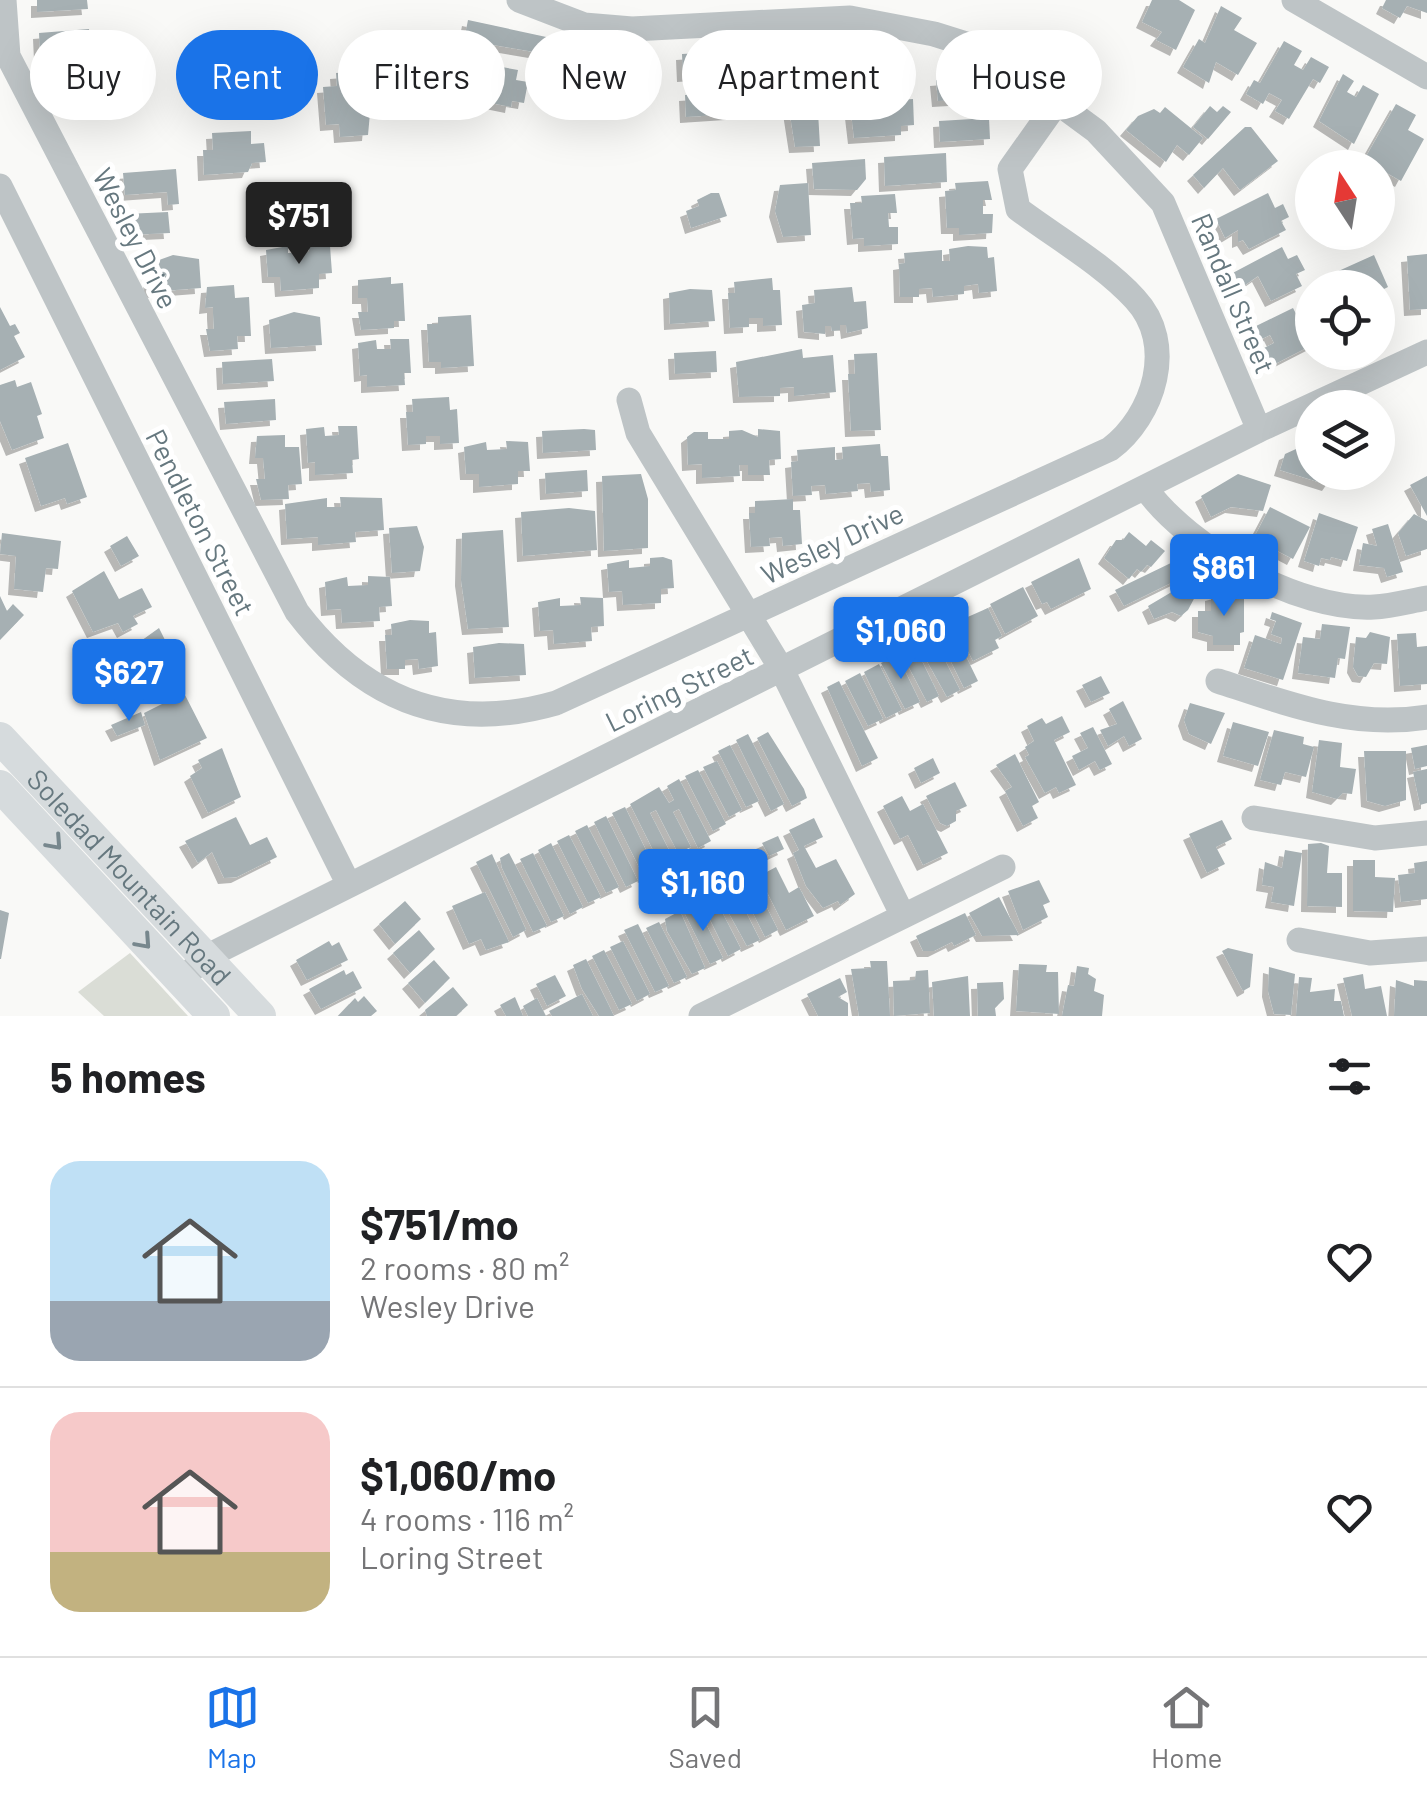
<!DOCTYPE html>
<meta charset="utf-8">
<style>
body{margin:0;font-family:Barlow,sans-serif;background:#f2f2f2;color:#202124;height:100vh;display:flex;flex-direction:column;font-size:38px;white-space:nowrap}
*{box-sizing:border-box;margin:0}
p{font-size:32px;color:#757577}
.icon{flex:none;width:55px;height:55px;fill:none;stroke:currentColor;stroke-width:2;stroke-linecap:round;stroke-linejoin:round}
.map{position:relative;height:1016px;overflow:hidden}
.side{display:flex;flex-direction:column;background:#fff;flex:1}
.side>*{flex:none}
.guide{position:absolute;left:30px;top:30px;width:1368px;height:90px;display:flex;gap:20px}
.needle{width:65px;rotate:348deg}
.fabs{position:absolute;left:1295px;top:150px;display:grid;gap:20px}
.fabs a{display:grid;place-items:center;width:100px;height:100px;border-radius:50%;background:#fff;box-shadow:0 10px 40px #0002;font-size:50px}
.price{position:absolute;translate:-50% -85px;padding:0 22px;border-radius:10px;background:#1a73e8;color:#fff;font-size:32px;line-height:65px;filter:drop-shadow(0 2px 5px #0008)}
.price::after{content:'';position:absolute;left:50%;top:60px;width:30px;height:22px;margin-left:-15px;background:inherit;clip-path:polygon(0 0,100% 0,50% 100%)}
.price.selected{background:#222;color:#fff}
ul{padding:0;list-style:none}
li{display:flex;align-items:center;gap:30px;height:250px;padding:0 50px}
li+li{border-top:2px solid #e0e0e0}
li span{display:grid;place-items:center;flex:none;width:280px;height:200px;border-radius:30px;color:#555}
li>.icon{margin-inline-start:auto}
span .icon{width:120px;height:120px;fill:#fffc;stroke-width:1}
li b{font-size:42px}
h2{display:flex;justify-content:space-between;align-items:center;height:120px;padding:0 50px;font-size:42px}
.tag{padding:0 35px;border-radius:45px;background:#fff;box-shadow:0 10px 40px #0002;font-size:35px;line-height:90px}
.tag.selected{background:#1a73e8;color:#fff}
.tab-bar{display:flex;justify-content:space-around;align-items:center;height:140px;border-top:2px solid #e0e0e0;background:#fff;font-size:28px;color:#757577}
.tab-bar a{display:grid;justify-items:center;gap:5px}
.tab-bar .selected{color:#1a73e8}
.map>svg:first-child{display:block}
.green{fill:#daddd6}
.building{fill:#a6b0b3;filter:url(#shadow)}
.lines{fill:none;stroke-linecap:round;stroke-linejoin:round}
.minor{stroke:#bec4c6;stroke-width:25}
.major{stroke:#d6dbdd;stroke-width:32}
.oneway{stroke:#77878d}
.labels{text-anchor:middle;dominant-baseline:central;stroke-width:10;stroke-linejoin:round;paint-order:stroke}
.street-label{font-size:28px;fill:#66787f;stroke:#fff}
</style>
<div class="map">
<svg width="1427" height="1016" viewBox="0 0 1427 1016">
<defs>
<filter id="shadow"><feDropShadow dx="-6" dy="6" stdDeviation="0" flood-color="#0004"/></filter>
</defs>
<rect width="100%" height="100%" fill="#f9f9f7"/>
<path class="green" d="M130,953L188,1016H104L78,992Z"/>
<path class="building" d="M37,0H87L88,9L37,12Z
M1152,0H1179L1195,10L1176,50L1156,40L1162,32L1142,22Z
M1386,0H1427V13L1407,6L1400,18L1382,8Z
M1221,6L1242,18L1234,30L1257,43L1238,75L1216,62L1209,83L1183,67L1199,39L1205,43Z
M468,20L625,54L623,67L464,40Z
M89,29L91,50L40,54L39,33Z
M834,37L842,40L843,66L790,70L788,44Z
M1284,41L1302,51L1294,65L1303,70L1311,57L1329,67L1320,83L1313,79L1289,119L1275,111L1282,100L1269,93L1263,104L1246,94L1254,80L1260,83Z
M896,42L907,54L908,70L856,76L854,49Z
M767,49L769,70L683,76L682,54Z
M459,59L518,70L516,80L528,82L524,103L512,101L511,107L452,95Z
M364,71L369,92L360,93L362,114L370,113L368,135L340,137L339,124L326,125L323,87L337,86L336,73Z
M1343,74L1354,81L1347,92L1356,97L1363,85L1379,94L1354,144L1319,121Z
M986,76L988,98L938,101L936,80Z
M759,90L761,112L686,117L685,95Z
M817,95L820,146L795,147L788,102L792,96Z
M881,95V101L913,99L914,125L901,126V135L854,138L850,104L872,103L871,96Z
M1396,104L1416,115L1408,130L1424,139L1401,181L1364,160Z
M1210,106L1217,112L1223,106L1231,112L1208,139L1193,127Z
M1165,107L1203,138L1189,155L1177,145L1166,162L1126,130L1138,116L1154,109L1160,113Z
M989,118L990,139L940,142L939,121Z
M1245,127H1251L1278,161L1240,190L1223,168L1204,188L1193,175Z
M251,131V144L264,143L266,162L252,163L248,172L204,175L203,150H213L212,133Z
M946,153L947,182L885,186L884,157Z
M865,159L866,179L857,190L814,189L812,163Z
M176,169L179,204L168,205L167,192L125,195L123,173Z
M988,181L992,200H983V214H993L992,233L959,235V228H947L945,191L956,190L955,183Z
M808,183L811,235L783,237L775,211L780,185Z
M711,193H719L727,216L691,228L686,211L699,206L697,200Z
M1268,193L1275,208L1283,204L1289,217L1281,221L1286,230L1249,249L1243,240L1238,242V230L1225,238L1216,219Z
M895,194L897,213H888L889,227H898V244L864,246V238L853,239L850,203H862L861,196Z
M168,212L170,233L128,235L126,214Z
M309,244L330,246L332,273L319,274V288L281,291L280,277H268L266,250L288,246V253L309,252Z
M968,246L987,247L988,258L994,257L997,291L979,293L978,284L964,286V294L933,297L932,288L919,289V297H900L899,264L905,263L904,253L942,250V261H950L949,249Z
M1282,247L1288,259L1297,255L1305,270L1296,274L1302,286L1271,301L1258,276L1235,292L1227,276Z
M1427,254V309L1410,310L1407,256Z
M173,255L199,259L201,288L150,292L148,264Z
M1374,255L1388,287L1378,292V288H1340L1334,273Z
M391,277V284L403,283L405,321H394V328L361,330L358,312H368L367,298H358V280Z
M772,278L773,290H780L782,325L763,326V318H749V327L730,328L728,293H735L734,282Z
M234,285L235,298L249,297L251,336H237L238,349L210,351L206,329H214L213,313V307L205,308L207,287Z
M852,287L854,302L866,301L868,328L847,333L846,325H840V330L832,331L831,326H825V334L804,332L802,305L815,303L814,290Z
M690,289L712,290L715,321L670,324L669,293Z
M0,307L10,326L15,324L20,333L14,336L25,357L0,370Z
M1293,308L1312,345L1271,366L1262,349L1274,343L1270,335L1258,341L1252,328Z
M294,312L320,317L322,345L271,348L269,320Z
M471,315L474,366L441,368V362H429L427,324H438V317Z
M390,339H409L411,373H404L405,385L367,387V375L360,376L358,343L376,340L377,349H391Z
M802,349L803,358L833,355L836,392L794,396V387L780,388V396L739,397L736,362Z
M716,351L717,372L675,374L674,353Z
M877,353L881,430L851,431L848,374H855L854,354Z
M272,359L274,381L223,384L222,362Z
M15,380L17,387L31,382L42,414L37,416L44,438L12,450L0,421V385Z
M449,397L450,410L457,409L459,443L440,444V436H426V444L408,445L406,412H413L412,399Z
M275,399L276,420L226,424L224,402Z
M1382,414L1388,425L1389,454L1378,461V416Z
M338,426H357L359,459L352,460L353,473L315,475V462L308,463L306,429L324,427L325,436L339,435Z
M584,429L595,430L596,450L543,453L542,431Z
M758,429L780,431L781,459L769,460L770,475H748V465H739L740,476L702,478V464L688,465L687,437L694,432H708V439H729V431L742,430L758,437Z
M285,435V447H299L302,484L288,485L289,499L261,500L256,479H265L263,458H255L257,436Z
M506,441L528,442L530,471H518V484L479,487V474H466L464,447L486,442L487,450L507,449Z
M68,443L87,497L67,504L65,498L41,506L25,458Z
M880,444L881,456H888L890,490L871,492L870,483L857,484L858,491L826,494L825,485L811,486L812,495L793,496L791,462L798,461L797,450L835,447V460L843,459L842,447Z
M1307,444L1312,447V472H1337L1328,485L1280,470L1285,454Z
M587,470L588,491L546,494L545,473Z
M641,474L648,499V548L604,551L602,476Z
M1238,474L1271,485L1263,511L1231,507L1211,517L1201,496Z
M1427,476V516L1410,485Z
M340,497L382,498L384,530L355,532L356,542L318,545V537L287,539L285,504L327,498V507H341Z
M793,499V510H800L802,544L783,546L782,537L769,538L770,546L751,547L749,513H755V501Z
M1270,507L1310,527L1293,559L1272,548L1263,558L1248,549Z
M569,508L595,511L597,550L523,556L521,512Z
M1319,513L1358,527L1347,561L1331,557L1330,560L1321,558L1319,566L1304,561Z
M1414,514L1427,521V549L1406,556L1398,533Z
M1388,524L1403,572L1387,577L1384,568L1359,565L1363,543L1377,546L1372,529Z
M417,526L424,547L420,571L392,573L389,528Z
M503,530L509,627L468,629L461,580L462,533Z
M1129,532L1146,546L1151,540L1165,551L1151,567L1147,565L1141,572L1137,569L1129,579L1104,558L1116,540H1123Z
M2,533L61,541L58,569L46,568L43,592L14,589L16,556L0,554Z
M127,536L139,556L121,566L110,546Z
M663,557L672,560L674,588L661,589V603L623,605L622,591L609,592L607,564L629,560V568L650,566V558Z
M1079,558L1091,589L1051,609L1047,602L1042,604L1031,582Z
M1175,561L1183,577L1124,606L1115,590Z
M104,571L119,599L142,588L152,607L133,616L138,624L123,632L118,623L93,632L72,591Z
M368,576L390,577L392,606L379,607L380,621L342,623L341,609L327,610L325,582L347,577L348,586L368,585Z
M1197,577L1204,580L1188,610L1181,616L1172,612L1154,619L1148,606Z
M1023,587L1038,616L1005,634L990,604Z
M1227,591L1244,595V632L1240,633V645H1213V636L1198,632V611H1211V595Z
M0,596L7,611L13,604L24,615L0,640Z
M580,597L603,598L604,626L591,627L592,641L554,644L553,630L540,631L538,602L560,598V606L581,605Z
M988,608L1002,636L995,640L999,648L973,661L954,623Z
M1272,612L1302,623L1283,680L1244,668L1255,635L1281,644L1282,638L1271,634L1276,621L1270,619Z
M410,620L429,621V633L436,632L438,666L419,669L418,659L405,660V669H387L385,635H392L391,624Z
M1322,624L1350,627L1345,659L1338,658L1335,678L1298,673L1303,637L1320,639Z
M159,628L168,646L155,653L173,677L136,696L117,658Z
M952,628L978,681L964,688L938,635Z
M1370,632L1390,637L1387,664L1374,663L1366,677L1358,676L1353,667L1356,637L1366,638Z
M1416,633L1417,647L1427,646V684L1400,686L1397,634Z
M933,637L960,690L947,697L918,645Z
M499,643L524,644L526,675L475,678L473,647Z
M915,647L939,696L927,702L902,654Z
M897,655L920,702L905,709L881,663Z
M879,664L902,710L886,718L864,672Z
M860,673L883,719L868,726L845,681Z
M1101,676L1110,693L1091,702L1082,685Z
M839,681L878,758L862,766L827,687Z
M184,693L207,738L160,760L144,713Z
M1123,701L1142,739L1129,746L1124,736L1108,746L1100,730L1117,724L1109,709Z
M1190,703L1225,713L1211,744L1189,734L1184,720Z
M141,712L145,725L117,736L111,725Z
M1062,716L1070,732L1054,740L1076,785L1059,793L1056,787L1045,793L1025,757L1029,755L1025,747L1034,741L1027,726L1042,718L1046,724Z
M1233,722L1269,732L1258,766L1223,756Z
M1093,727L1112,764L1100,770L1095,761L1079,770L1072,756L1088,748L1080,733Z
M1274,730L1304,737L1303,744L1314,747L1306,777L1285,772L1281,785L1260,780Z
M768,732L804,789L807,798L792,806L757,738Z
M748,734L784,804L771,811L736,740Z
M1319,740L1342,743L1340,767L1356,769L1352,794L1343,793L1337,799L1312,792Z
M730,745L759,801L746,807L718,751Z
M1427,745V766L1415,769L1411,748Z
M222,748L241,797L208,813L190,776L202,768L198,760Z
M1364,751H1406V800L1385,806L1367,801Z
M1015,754L1039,802L1032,806L1038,818L1023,826L1005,791L1012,787L996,765Z
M933,758L940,773L921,783L914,768Z
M717,761L742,810L729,817L703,767Z
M1427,769V803L1420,805L1413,772Z
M698,770L726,824L713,831L685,776Z
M679,779L711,841L698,848L679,809L673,812L691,847L678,853L656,810L650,813L675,862L662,868L630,804L659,787L669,803L674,800L667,786Z
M955,782L967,806L956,811V821L947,826L940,823L926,796Z
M902,796L910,811L923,804L948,853L923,865L908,835L900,839L883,806Z
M625,807L656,871L644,877L612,813Z
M606,816L638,881L626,887L594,822Z
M236,817L250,845L267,837L277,857L237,877L224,878L212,852L198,863L185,841Z
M814,818L823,837L804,846L816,868L836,859L855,894L840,905L838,901L823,908L806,886L793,853L799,850L789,830Z
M1222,820L1232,839L1216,847L1225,864L1207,873L1189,834Z
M587,825L619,887L606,893L575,831Z
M569,835L601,897L588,903L557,841Z
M778,836L784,849L769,856L762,843Z
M551,843L583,907L570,914L538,850Z
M1321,843L1329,846L1327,873H1342V907L1307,906L1308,844Z
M1285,850L1302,853L1294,906L1271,902L1274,887L1262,885L1265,862L1282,868Z
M509,853L547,926L533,932L502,868L500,858Z
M533,853L564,916L551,922L520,859Z
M492,854L526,930L513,937L476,862Z
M1353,860H1375V877L1395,878L1393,912L1353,911Z
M1427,861V899L1401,902L1398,875L1415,873L1414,863Z
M776,867L789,893L799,887L814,916L786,930L759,876Z
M751,876L778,930L765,937L738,883Z
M729,879L760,940L747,946L714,886Z
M1039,880L1050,902L1043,905L1048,917L1023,930L1008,891Z
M709,887L741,949L728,956L701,901L699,892Z
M485,892L509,942L486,950L481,939L469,944L452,906Z
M999,897L1019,935L982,936L969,913Z
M405,901L421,919L395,944L379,924Z
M696,904L723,958L710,964L683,910Z
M0,910L9,913L1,959H0Z
M680,911L705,968L692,974L667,931L665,919Z
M965,913L976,935L954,946L952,942L934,951H923L916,936Z
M659,922L687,977L674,983L646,928Z
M638,924L669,986L655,992L624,930Z
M419,930L435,949L410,973L393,953Z
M329,941L332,946L339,942L348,960L307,980L296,960Z
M623,941L650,994L637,1001L610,947Z
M1228,948L1253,954L1250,987L1243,991L1222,951Z
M604,950L632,1004L619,1010L592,956Z
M586,959L614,1016H599L582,989L573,965Z
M434,960L450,978L425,1003L408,983Z
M870,961H887L890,1016H859L851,969L871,968Z
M1019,964L1047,965L1046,972H1058L1059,1014L1016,1011Z
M1077,966L1089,968L1088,974L1096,979L1094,991L1104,995L1102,1016H1062L1068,985L1074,986Z
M1269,967L1295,974L1291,1015L1274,1014L1268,991Z
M344,970L346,975L353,971L362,988L321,1009L309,989Z
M928,970L930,1013L894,1016L893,981L915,980L916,971Z
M1363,974L1365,989L1381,986L1387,1016H1352L1343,978Z
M555,975L566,996L547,1006L536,984Z
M968,976L970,1016H934L932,982Z
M1299,977L1312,978L1310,992L1335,989L1334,1001H1341L1344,1016H1296Z
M840,978L847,992L838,997L848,1003V1016H818L807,994Z
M1396,980L1414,986V980L1427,981V1016H1394Z
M1003,982L1004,999L995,1008L996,1016H978L977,983Z
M453,987L468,1005L456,1016H427L425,1010Z
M582,994L593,1016H552L549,1011Z
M364,996L377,1011L371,1016H338L355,998L358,1002Z
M515,997L523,1016H506L500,1005Z
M537,998L546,1016H528L523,1006Z"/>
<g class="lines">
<path class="minor" d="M4,0L8,56L297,612C363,699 448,734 556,703L1110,449C1154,416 1177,344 1135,299C1103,264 1055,237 1018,209L1010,169L1056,104
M519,0L584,25L632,29L850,18L934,34L969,45L1012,69L1096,131L1163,203L1259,430
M1294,0L1427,77
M0,186L349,885
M629,400L638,433L782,670L903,916
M1146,489C1189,548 1298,611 1374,607C1391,606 1410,601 1427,598
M1218,681C1288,704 1352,729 1427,717
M1254,818L1375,838L1427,833
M1299,940L1370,953L1427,949
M194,968L204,958L1259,430L1427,352
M701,1016L1003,867"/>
<g class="major">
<path id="s1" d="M0,738L260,1016"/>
<path d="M0,786L214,1016"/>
</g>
</g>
<defs><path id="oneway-chevron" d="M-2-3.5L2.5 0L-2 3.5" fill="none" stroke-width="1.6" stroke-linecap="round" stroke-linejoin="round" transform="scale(2.5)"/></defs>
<g class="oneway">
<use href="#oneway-chevron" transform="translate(55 843) rotate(48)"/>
<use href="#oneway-chevron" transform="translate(144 942) rotate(48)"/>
</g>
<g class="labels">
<g class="street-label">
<text transform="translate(136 238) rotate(63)">Wesley Drive</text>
<text transform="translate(1234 293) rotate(67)">Randall Street</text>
<text transform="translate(201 522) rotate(63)">Pendleton Street</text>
<text transform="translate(832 543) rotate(-25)">Wesley Drive</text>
<text transform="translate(679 688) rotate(-26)">Loring Street</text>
<text stroke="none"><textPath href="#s1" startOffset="190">Soledad Mountain Road</textPath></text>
</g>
</g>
</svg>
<div class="fabs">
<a><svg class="needle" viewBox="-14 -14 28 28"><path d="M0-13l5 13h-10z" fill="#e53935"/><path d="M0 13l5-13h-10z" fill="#757577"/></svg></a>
<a><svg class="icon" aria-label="locate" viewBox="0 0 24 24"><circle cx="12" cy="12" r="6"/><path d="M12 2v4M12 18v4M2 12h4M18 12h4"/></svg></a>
<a><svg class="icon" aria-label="layers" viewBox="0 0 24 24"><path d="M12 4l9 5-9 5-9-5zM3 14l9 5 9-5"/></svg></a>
</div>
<b class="price selected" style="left:299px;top:267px">$751</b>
<b class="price" style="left:1224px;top:619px">$861</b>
<b class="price" style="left:901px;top:682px">$1,060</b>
<b class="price" style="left:129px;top:724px">$627</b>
<b class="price" style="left:703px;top:934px">$1,160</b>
<div class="guide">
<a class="tag">Buy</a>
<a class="tag selected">Rent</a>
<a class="tag">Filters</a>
<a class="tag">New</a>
<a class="tag">Apartment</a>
<a class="tag">House</a>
</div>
</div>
<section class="side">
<h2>5 homes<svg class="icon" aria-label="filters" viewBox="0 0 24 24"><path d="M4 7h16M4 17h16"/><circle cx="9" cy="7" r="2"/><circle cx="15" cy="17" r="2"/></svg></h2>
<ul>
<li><span style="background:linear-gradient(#bfe0f5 70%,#9aa5b1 0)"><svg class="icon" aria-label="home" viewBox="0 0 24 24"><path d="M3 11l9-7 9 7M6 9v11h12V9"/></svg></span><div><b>$751/mo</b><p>2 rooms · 80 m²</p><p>Wesley Drive</p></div><svg class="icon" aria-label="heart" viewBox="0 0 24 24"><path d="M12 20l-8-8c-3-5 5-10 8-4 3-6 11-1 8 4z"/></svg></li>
<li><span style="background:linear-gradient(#f6c9c9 70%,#c2b280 0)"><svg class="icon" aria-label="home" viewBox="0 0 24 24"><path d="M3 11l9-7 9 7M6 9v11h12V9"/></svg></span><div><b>$1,060/mo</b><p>4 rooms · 116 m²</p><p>Loring Street</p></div><svg class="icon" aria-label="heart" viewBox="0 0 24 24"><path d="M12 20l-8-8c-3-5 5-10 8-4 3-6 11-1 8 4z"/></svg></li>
</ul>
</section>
<nav class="tab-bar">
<a class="selected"><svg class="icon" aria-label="map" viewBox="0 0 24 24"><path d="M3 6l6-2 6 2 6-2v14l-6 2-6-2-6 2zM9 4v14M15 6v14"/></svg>Map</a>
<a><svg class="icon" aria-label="saved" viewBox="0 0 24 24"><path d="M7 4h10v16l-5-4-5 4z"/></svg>Saved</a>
<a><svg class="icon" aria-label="home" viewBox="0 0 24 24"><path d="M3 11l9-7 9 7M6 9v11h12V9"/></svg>Home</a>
</nav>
